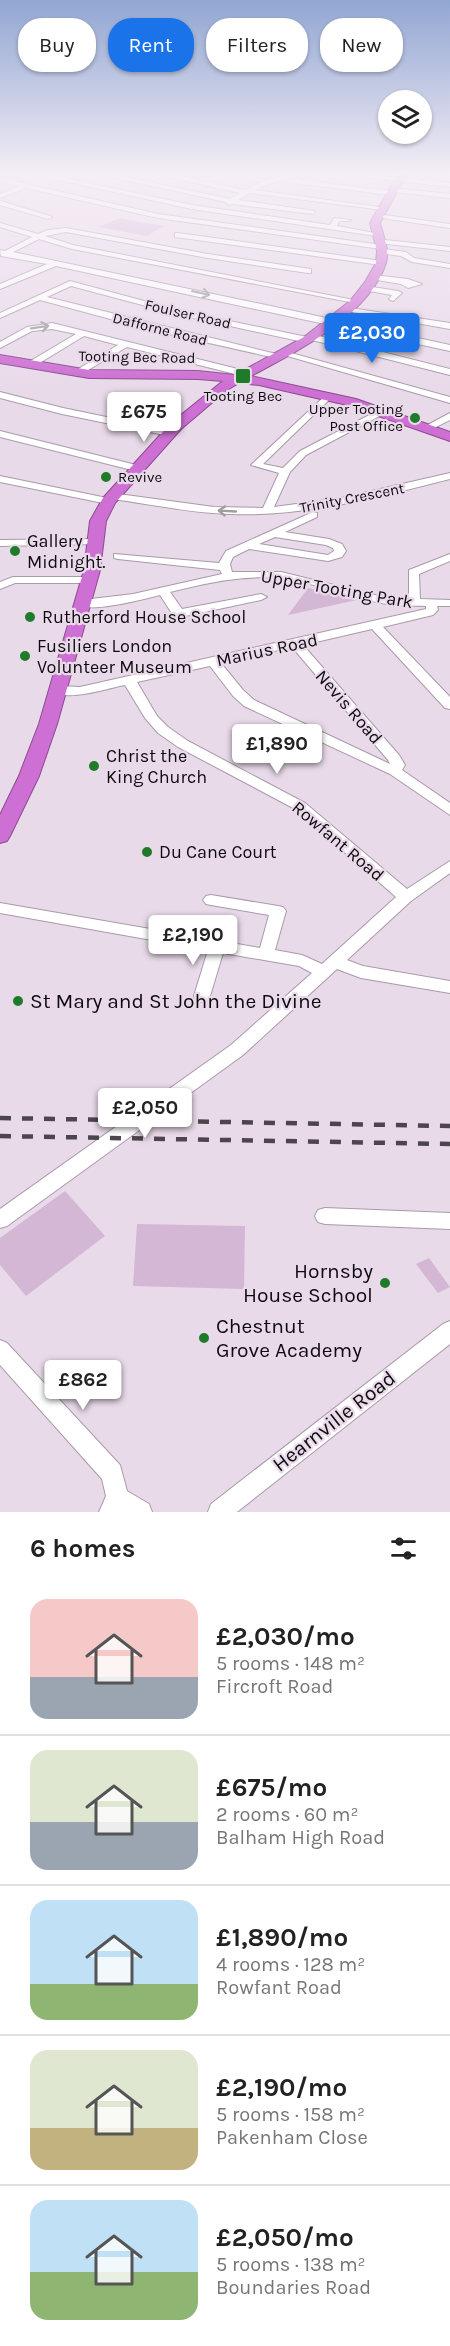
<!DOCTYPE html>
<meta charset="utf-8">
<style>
body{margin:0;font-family:Karla,sans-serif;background:#f6f6f6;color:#222;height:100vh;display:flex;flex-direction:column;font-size:22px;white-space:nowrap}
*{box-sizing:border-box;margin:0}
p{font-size:20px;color:#767676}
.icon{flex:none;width:33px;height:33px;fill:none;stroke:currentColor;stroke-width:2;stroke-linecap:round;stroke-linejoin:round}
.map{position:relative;height:1512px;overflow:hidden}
.panel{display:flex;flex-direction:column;background:#fff;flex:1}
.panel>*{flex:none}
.top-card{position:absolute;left:18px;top:18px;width:414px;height:54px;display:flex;gap:12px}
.tools{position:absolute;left:378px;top:90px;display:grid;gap:12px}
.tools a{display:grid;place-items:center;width:54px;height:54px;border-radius:50%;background:#fff;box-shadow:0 2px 4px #0004;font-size:30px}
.price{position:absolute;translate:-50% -51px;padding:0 14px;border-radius:6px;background:#fff;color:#222;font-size:20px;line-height:39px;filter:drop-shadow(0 2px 3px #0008)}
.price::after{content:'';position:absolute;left:50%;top:36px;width:18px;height:14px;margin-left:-9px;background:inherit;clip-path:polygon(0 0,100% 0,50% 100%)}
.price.current{background:#1a73e8;color:#fff}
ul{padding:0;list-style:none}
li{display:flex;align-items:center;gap:18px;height:150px;padding:0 30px}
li+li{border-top:2px solid #e0e0e0}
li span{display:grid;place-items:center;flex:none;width:168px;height:120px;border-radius:18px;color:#555}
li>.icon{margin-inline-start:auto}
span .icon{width:72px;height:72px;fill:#fffc;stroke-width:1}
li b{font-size:26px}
h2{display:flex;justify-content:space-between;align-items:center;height:72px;padding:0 30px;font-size:26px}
.pill{padding:0 21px;border-radius:24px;background:#fff;box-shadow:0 2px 4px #0004;font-size:21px;line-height:54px}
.pill.current{background:#1a73e8;color:#fff}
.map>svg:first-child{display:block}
.green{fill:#d4b6d5}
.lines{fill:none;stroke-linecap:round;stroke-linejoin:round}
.minor-casing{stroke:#a89aa9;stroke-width:2}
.highway-casing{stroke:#8a4c8f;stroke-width:2}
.minor{fill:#fff;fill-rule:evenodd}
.highway{fill:#cd6fd3;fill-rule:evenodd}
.rail{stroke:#4d454e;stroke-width:4.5;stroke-dasharray:11 11;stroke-linecap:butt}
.oneway{stroke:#9f9d9f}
.poi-dot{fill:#1f7b2a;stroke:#e9daea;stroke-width:2}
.labels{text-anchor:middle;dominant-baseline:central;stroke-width:4.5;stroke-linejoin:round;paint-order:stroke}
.far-street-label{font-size:15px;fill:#0f0a10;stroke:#e9daea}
.far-poi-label{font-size:15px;fill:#0f0a10;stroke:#e9daea}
.poi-label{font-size:18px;fill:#0f0a10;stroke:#e9daea;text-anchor:start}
.street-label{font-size:18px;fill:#0f0a10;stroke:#e9daea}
.near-poi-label{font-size:21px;fill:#0f0a10;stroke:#e9daea;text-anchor:start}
.near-street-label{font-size:21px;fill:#0f0a10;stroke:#e9daea}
</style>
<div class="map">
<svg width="450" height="1512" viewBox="0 0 450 1512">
<rect width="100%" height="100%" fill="#e9daea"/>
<path class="green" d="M120,218L164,226L147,236L98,227Z
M308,588H309L357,600L288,615Z
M65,1191L105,1236L26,1296L0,1265V1238Z
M137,1224L245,1226L244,1289L133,1286Z
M429,1258L450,1287L438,1293L416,1264Z"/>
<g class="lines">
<g class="minor-casing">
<path id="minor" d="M36,175H50L192,205L330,225L334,218L351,220L349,221H339L337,226L380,234L376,236L192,209Z
M102,175H116L230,199L240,193L160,175H175L245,190L261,182L233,175C244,175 260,181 269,179C276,178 281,175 289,175L284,178L390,191L393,188L450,194V198L394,192L391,195L277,181L255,190L386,208L383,210L250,193L238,200L315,211L313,214L233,204L229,205L226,202Z
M345,175H372L450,183V187Z
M0,178L158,214L382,245L386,247L383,249L406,252L414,258L450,264V268L412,262L401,256L379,253L381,249L158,218L26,188L0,198V194L19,186L0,182Z
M0,201L50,216L52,217L48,219L0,205Z
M377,214L450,224V228L375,217L373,216Z
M0,223L38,234L48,230L66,228L208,254L311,269V273H308L208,258L66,232L45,236L73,245L359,301L355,303L72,249L39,239L13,252L285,309L450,345V351L56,266L0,289V284L47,264L1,256L0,250L5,251L32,237L0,227Z
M178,233L381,261L385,263L381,265L175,237V233Z
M376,239L450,247V251L379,243H376Z
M374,275L408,279L422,284L408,288L401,284L371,279V275Z
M70,281L181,311L307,337L311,334L450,369V375L312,340L308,343L180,315L71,286L47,297L284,356L280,359L151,330L40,300L0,318V313Z
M366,286L398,291L402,293L393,301L389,299L392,295L363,290V286Z
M344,307L450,323V329L347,311H344Z
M52,323L250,372L251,374L247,377L127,347L78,376L75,375V371L118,345L84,336L33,367H27V363L76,334L52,329L32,331L0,348V342L27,327Z
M284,351L450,397V403L284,355Z
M0,392L63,408L169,430L174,433L169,436L62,414L0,398Z
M328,393L333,396L331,398L263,464L283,468L300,451L379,410L387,412L306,455L290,472L274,507L341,498L450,473V479C378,497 305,517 230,514C190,513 151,504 112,499V503L108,504L0,482V476L107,498V494L111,493L214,507L263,508L279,473L251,465Z
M450,413V420L430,430L422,428Z
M0,431L140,466L141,468L136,471L0,437Z
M313,512L317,513V517L285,532L329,539L342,544L346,551L342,557L328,561L249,549L233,557L230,564L232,572H281L387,598H409V570L450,554V561L419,574L420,599L450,600V606H437L438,610L433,615L383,627L450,697V709L445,708L372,629L303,645L399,755L405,765L402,770L450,803V815L390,774L244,706L233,696L210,666L137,682L157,716L168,727L188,741L305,803L407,889L450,861V873L411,901L347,960L363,966L450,981V993L361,978L337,969L243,1055L7,1226L0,1228V1209L231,1045L312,973L299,966L223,953L210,996L208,1000L202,1002L196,1000L194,996L208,950L0,913V903L260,948L269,915L211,905L206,904L203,900L206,896L211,895L278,906L283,907L286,911L275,950L302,955L322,964L396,897L295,809L178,747L158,733L145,718L125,685C108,688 65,703 52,690L58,686L80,687L426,609V606C413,605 400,607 386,604C350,598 315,582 279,578C242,575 206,583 170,592L182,609L261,594L267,597L261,600L181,617L171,612L160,595C144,599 89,614 77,604L83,600L133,594L222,574L220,570L118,559L114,558V554L219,563L226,551ZM275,537L326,545L333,548L334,551L328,555L259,544ZM292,647L388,760L390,764L254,700L243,690L221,663Z
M95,539L99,540V544L0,546V540Z
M13,577H88L94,580L88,583H15L0,589V582Z
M325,1208L450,1213V1229L325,1224L318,1222L315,1216L318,1210Z
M450,1321V1344L237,1512H208L211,1504L443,1324Z
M0,1340L7,1343L120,1465L127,1491L149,1504L152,1512H99L106,1496L102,1479L0,1365Z"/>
</g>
<g class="highway-casing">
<path id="highway" d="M397,175H406L380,223C383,235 390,251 386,263C369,316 296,352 251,376L356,399L450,432V441L347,405L259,385L239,383L227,390L181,429L115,503L106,521L100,570L57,724L39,776L10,836L7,841L0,843V815L19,776L39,724L84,570L90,521L103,498L171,423L223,381L198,379L89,378L0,363V355L89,370L198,371L235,375L304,337L350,301L365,282L376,263L377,251L370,223Z"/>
</g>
<use href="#minor" class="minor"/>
<use href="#highway" class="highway"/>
<path class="rail" d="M0,1118L450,1126
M0,1136L450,1144"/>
</g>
<defs><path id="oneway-shaft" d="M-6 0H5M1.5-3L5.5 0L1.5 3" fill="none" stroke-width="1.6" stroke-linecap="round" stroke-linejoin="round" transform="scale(1.5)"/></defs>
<g class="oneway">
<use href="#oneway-shaft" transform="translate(201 293) rotate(12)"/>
<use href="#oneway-shaft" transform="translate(40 327) rotate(-9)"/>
<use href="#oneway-shaft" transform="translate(227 511) rotate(-177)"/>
</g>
<linearGradient id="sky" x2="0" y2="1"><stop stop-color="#91a6d2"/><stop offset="0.45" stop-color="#f5eef6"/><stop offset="1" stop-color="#f5eef6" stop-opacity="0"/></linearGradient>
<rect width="450" height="387" fill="url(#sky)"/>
<g class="poi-dot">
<rect x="235" y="368" width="16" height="16" rx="3"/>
<circle cx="415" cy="418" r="6"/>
<circle cx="106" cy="477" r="6"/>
<circle cx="15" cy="551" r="6"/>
<circle cx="30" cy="617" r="6"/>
<circle cx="25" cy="656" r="6"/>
<circle cx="94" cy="766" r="6"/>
<circle cx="147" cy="852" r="6"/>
<circle cx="18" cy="1001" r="6"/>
<circle cx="385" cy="1283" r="6"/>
<circle cx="204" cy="1338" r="6"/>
</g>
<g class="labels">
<g class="far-street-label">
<text transform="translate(188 314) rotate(13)">Foulser Road</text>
<text transform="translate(160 329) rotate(14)">Dafforne Road</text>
<text transform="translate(137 357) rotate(1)">Tooting Bec Road</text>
<text transform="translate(352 498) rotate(-11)">Trinity Crescent</text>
</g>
<g class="far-poi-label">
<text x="243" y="396">Tooting Bec</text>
<text x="403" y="409" text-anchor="end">Upper Tooting<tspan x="403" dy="17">Post Office</tspan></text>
<text x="118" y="477" text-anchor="start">Revive</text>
</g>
<g class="poi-label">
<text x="27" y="541">Gallery<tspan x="27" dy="21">Midnight.</tspan></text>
<text x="42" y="617">Rutherford House School</text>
<text x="37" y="646">Fusiliers London<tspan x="37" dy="21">Volunteer Museum</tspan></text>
<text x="106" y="756">Christ the<tspan x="106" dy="21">King Church</tspan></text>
<text x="159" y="852">Du Cane Court</text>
</g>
<g class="street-label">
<text transform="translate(337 589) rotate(10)">Upper Tooting Park</text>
<text transform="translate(267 650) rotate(-12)">Marius Road</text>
<text transform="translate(349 707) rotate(49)">Nevis Road</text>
<text transform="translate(338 841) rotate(40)">Rowfant Road</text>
</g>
<g class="near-poi-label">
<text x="30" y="1001">St Mary and St John the Divine</text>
<text x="373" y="1271" text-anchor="end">Hornsby<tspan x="373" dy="24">House School</tspan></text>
<text x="216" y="1326">Chestnut<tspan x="216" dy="24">Grove Academy</tspan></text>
</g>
<g class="near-street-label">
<text transform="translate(334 1421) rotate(-38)">Hearnville Road</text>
</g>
</g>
</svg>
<div class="tools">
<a><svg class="icon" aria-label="layers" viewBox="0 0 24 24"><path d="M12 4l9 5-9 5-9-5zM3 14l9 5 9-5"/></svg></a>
</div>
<b class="price current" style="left:372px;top:364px">£2,030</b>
<b class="price" style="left:144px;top:443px">£675</b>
<b class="price" style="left:277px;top:775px">£1,890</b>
<b class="price" style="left:193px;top:966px">£2,190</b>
<b class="price" style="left:145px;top:1139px">£2,050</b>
<b class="price" style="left:83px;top:1411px">£862</b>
<div class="top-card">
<a class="pill">Buy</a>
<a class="pill current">Rent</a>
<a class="pill">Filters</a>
<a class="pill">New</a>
</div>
</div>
<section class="panel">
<h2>6 homes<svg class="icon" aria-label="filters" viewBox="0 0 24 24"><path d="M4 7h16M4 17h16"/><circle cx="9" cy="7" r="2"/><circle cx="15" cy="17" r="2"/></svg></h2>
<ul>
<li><span style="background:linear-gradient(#f6c9c9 65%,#9aa5b1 0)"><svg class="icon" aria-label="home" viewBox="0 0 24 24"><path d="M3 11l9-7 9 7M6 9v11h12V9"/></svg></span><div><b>£2,030/mo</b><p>5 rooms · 148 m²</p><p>Fircroft Road</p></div></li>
<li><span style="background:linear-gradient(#dfe7d0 60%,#9aa5b1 0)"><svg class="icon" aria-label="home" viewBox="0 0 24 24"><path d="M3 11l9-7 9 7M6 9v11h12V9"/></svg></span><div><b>£675/mo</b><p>2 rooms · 60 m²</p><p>Balham High Road</p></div></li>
<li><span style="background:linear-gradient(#bfe0f5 70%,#8fb573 0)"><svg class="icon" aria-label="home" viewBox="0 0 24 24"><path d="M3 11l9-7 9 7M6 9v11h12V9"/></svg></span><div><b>£1,890/mo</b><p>4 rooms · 128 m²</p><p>Rowfant Road</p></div></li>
<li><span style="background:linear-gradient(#dfe7d0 65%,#c2b280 0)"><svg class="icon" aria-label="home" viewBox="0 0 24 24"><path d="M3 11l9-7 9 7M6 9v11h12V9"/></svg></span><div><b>£2,190/mo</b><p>5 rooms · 158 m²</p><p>Pakenham Close</p></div></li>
<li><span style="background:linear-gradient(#bfe0f5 60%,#8fb573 0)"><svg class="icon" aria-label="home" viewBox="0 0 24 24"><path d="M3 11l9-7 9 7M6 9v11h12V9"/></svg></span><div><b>£2,050/mo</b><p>5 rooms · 138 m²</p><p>Boundaries Road</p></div></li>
</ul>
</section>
